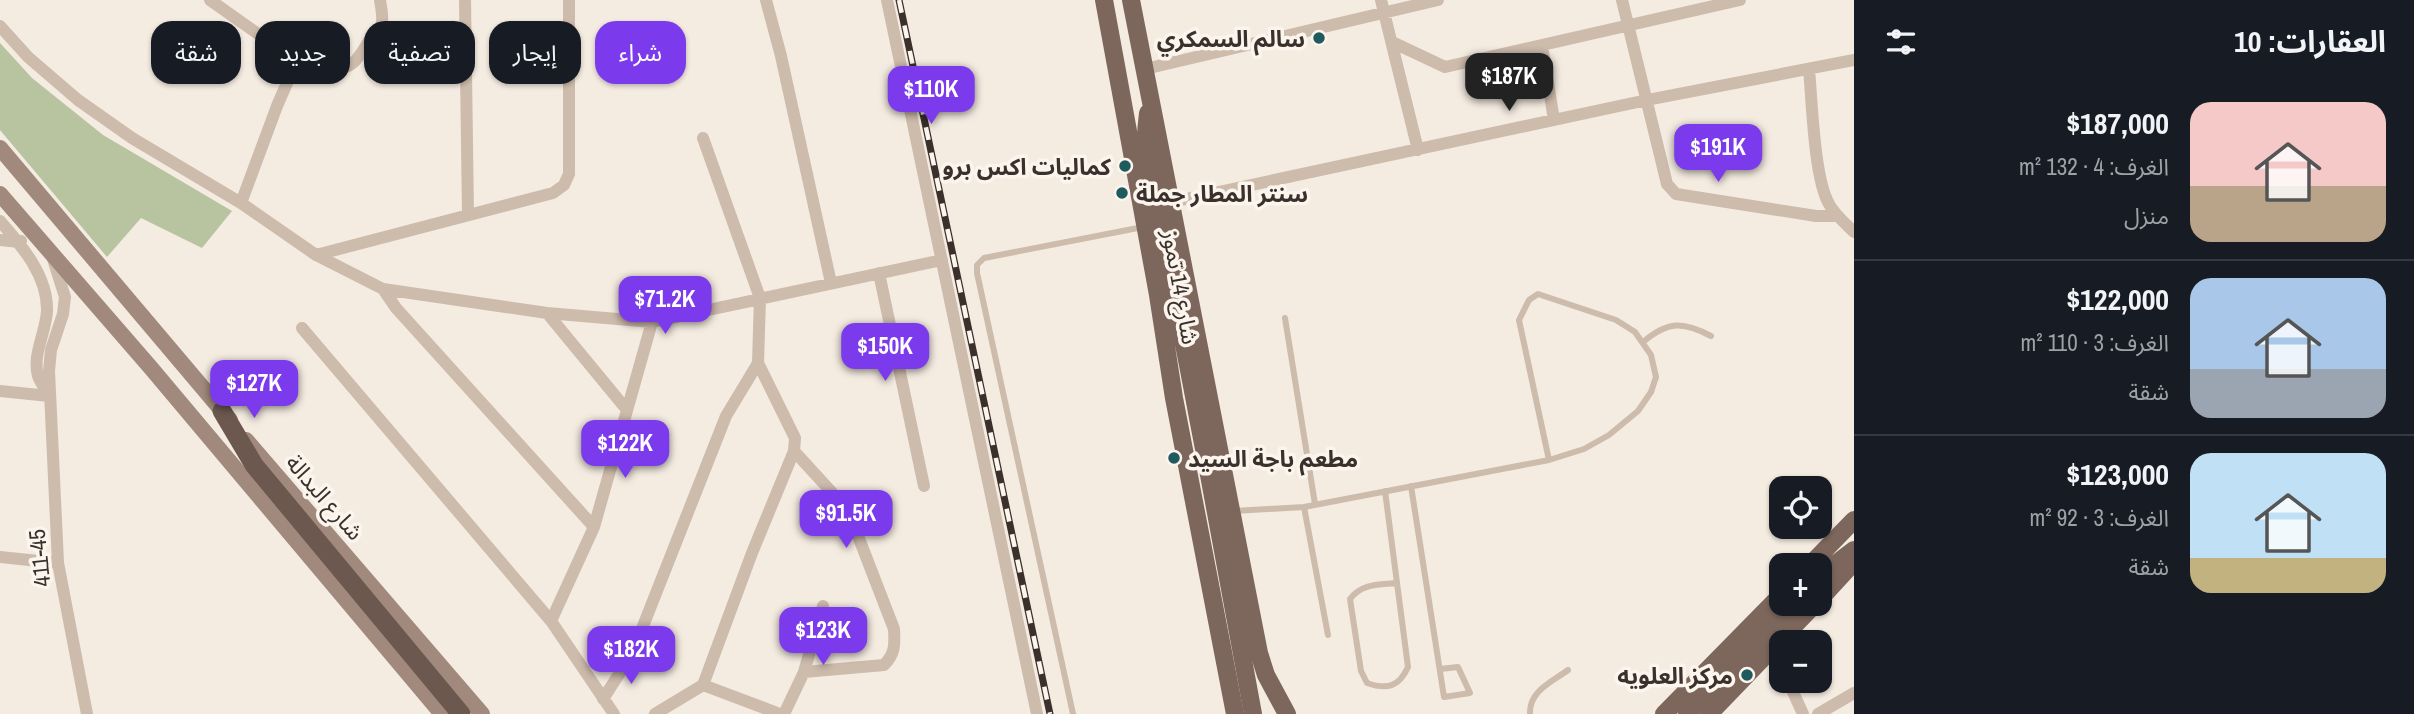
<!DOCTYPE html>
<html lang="ar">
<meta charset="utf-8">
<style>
body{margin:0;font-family:"Archivo Narrow","Noto Sans Arabic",sans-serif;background:#20242c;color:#f1f3f6;direction:rtl;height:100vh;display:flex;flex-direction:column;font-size:26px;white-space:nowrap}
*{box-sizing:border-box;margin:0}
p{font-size:23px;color:#9ea1a6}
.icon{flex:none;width:38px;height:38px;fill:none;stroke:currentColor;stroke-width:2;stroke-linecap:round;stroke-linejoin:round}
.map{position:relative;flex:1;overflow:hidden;direction:ltr}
.sheet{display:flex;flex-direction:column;background:#171b24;width:560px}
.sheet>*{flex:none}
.hud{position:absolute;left:21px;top:21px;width:665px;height:63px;direction:rtl;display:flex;gap:14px}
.controls{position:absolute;left:1769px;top:476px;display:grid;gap:14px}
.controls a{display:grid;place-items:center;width:63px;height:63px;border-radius:14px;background:#171b24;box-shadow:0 2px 5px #0004;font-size:35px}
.price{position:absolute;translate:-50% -60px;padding:0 16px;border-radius:14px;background:#7c3aed;color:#fff;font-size:23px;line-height:46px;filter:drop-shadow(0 2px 4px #0008)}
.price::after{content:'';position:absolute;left:50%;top:42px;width:21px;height:16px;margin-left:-10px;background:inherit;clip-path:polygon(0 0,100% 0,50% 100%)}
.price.on{background:#222;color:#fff}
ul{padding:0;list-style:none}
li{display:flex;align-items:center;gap:21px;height:175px;padding:0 28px}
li+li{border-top:2px solid #363941}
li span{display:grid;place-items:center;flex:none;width:196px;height:140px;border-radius:21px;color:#555}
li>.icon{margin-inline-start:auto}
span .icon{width:84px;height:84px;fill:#fffc;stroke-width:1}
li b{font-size:30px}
h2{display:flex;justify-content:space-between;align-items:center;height:84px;padding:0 28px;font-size:30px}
.chip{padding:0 24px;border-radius:21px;background:#171b24;box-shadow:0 2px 5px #0004;font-size:24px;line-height:63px}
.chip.on{background:#7c3aed;color:#fff}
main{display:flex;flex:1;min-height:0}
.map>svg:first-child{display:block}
.park{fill:#b8c4a0}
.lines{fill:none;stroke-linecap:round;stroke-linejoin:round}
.service{stroke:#cdbbac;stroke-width:6}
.minor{stroke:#cdbbac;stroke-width:12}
.secondary{stroke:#a18a7d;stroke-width:16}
.primary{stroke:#7d675c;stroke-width:18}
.trunk{stroke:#6c584f;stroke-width:19}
.rail-casing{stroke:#3b302b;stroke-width:7}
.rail{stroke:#fbf5ee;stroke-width:4.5;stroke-dasharray:13;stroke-linecap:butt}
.primary-bridge{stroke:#7d675c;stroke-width:18}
.poi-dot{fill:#1f5a5e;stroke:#fbf5ee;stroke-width:2.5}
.labels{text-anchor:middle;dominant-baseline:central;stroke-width:7;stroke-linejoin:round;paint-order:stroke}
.poi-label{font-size:23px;font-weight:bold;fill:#3b302b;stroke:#fbf5ee;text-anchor:end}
.street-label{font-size:23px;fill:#3b302b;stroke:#fbf5ee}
</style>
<main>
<section class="sheet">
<h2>العقارات: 10<svg class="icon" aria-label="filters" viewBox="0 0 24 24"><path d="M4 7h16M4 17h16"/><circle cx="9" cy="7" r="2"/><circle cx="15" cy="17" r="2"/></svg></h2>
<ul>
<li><span style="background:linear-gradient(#f6c9c9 60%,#b9a48a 0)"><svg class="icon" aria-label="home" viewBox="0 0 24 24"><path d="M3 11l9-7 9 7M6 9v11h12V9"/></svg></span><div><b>$187,000</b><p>الغرف: 4 · 132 m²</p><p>منزل</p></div></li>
<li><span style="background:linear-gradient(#a9c7e8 65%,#9aa5b1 0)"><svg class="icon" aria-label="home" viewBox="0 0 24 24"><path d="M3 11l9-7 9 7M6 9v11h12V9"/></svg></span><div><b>$122,000</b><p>الغرف: 3 · 110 m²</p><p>شقة</p></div></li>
<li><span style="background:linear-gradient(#bfe0f5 75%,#c2b280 0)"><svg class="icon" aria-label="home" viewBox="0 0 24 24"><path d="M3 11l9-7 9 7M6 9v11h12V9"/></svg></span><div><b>$123,000</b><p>الغرف: 3 · 92 m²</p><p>شقة</p></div></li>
</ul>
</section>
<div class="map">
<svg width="1854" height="714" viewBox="0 0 1854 714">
<rect width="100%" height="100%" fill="#f4ebe1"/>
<path class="park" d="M0,43L32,78L103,135L232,211L202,248L141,218L107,257L0,130Z"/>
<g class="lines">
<path class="service" d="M1285,318L1315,504
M1643,342C1668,321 1683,321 1711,336
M1411,486L1444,697L1470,693L1458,667L1440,669
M1385,491L1408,667C1399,687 1387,690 1367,683L1361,671L1350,599C1362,583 1379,585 1397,583
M1304,507L1328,635
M1234,511L1304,507L1549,460L1584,449L1609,435L1638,411L1651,392L1656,377L1651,355L1635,332L1616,320L1538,294L1529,300L1519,320L1549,460
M1073,714L977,273V265L984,258L1143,227
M1530,714C1529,691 1552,682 1568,670"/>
<path class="minor" d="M210,0L278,48L294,67
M465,0L468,215
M766,0L781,56L831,283
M887,0L1037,714
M1381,0L1418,150
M1622,0L1667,184L1676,194L1816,216H1838
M0,26L28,57L78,100L132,138L241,203L316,255L383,289L547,313L652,322L942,260
M1392,42L1445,67L1740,0
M1542,46L1554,120
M1145,69L1438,0
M1809,69C1812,101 1814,178 1829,204C1835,215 1845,223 1854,232
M1172,202L1647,100L1854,60
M241,203L277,106L294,67C313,60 315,68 332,69C353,71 360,55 369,41C374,34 381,30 382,22C383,15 381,7 380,0
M0,221C22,246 48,276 47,311C46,332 32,355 38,376C40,382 46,390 49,395
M0,240L19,242L21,241
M316,255L553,193L564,185L569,174V0
M52,256L65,297L63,314L51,350L49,371L58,563L87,714
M879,273L924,486
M383,289L396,308L594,527
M547,313L627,410
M302,328L551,621L614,714
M0,391L49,396
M794,451L848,510L894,629C895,645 895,654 884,665L804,672
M0,557L58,563
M551,621L594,527L652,322
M1774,648L1782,665
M1788,681L1803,714
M703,685L780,714
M603,699L632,654L726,416L758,363L760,298L703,138
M655,714L703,685L752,553L794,451L795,438L758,363
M784,714L804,672L823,606
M1818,714L1854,693"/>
<path class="secondary" d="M0,148L230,420
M0,194L151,368L442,714
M246,440L482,714"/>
<path class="primary" d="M1104,0L1158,295L1174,398L1235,714
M1131,0L1259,653L1266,675L1287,714
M1148,113C1139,176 1162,240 1175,301C1187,355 1196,410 1207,464
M1810,565L1854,520
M1820,576L1854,550
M1820,599L1854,562
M1664,714L1782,594
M1687,714L1793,604
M1709,714L1815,604"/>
<path class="trunk" d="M222,411L254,465L461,714"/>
<g class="rail-casing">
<path id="rail" d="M899,0L1050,714"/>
</g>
<use href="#rail" class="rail"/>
<path class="primary-bridge" d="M1207,464L1253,714"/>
</g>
<g class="poi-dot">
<circle cx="1319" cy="38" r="7"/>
<circle cx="1125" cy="166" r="7"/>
<circle cx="1122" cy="193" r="7"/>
<circle cx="1174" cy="458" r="7"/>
<circle cx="1747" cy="675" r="7"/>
</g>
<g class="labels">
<g class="poi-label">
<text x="1305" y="38">سالم السمكري</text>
<text x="1111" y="166">كماليات اكس برو</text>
<text x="1136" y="193" text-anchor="start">سنتر المطار جملة</text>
<text x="1188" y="458" text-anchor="start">مطعم باجة السيد</text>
<text x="1733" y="675">مركز العلويه</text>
</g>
<g class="street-label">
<text transform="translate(1181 287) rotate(80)">شارع 14 تموز</text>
<text transform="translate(325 497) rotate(49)">شارع البدالة</text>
<text transform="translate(39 558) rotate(-96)">411-45</text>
</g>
</g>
</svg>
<div class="controls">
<a><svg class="icon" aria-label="locate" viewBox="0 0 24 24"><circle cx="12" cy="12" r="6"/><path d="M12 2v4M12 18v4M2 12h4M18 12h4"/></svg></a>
<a>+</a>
<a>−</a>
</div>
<b class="price on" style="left:1509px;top:113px">$187K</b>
<b class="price" style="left:931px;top:126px">$110K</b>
<b class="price" style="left:1718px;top:184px">$191K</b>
<b class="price" style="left:665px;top:336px">$71.2K</b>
<b class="price" style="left:885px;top:383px">$150K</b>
<b class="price" style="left:254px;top:420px">$127K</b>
<b class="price" style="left:625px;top:480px">$122K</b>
<b class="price" style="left:846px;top:550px">$91.5K</b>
<b class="price" style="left:823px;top:667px">$123K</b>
<b class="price" style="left:631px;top:686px">$182K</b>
<div class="hud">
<a class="chip on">شراء</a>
<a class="chip">إيجار</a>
<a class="chip">تصفية</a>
<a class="chip">جديد</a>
<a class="chip">شقة</a>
</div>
</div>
</main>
